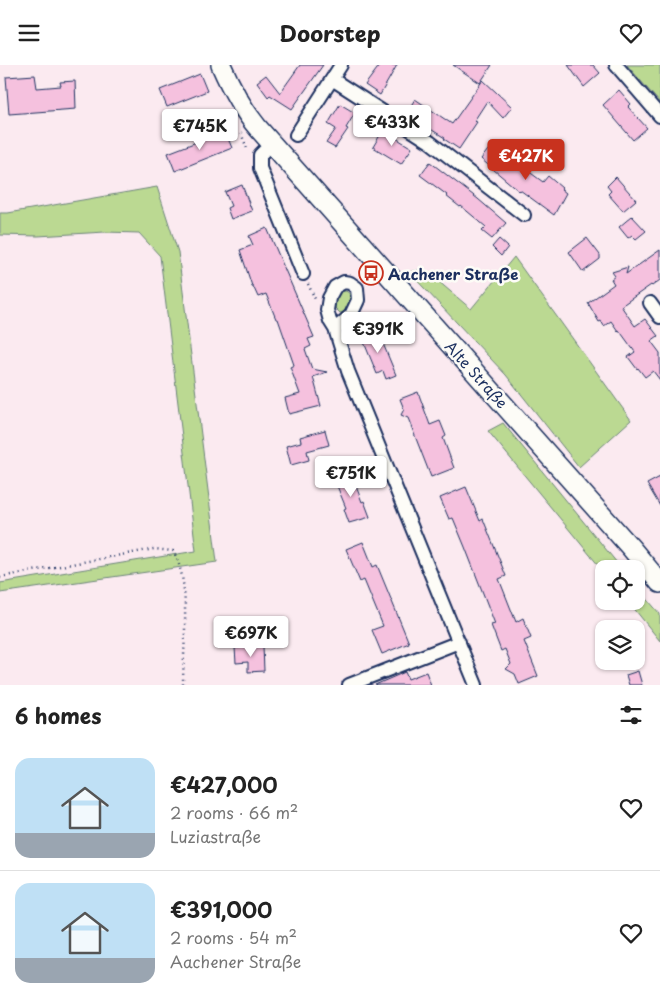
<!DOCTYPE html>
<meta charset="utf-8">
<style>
body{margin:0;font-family:"Playpen Sans",sans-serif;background:#f6f6f6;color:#222;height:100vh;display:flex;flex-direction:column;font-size:19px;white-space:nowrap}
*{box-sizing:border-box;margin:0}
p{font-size:16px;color:#767676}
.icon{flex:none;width:28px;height:28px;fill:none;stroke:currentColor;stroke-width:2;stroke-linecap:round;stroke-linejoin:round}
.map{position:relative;height:620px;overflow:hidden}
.drawer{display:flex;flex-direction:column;background:#fff;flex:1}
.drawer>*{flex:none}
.tools{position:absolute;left:595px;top:495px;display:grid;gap:10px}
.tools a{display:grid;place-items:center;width:50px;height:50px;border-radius:10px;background:#fff;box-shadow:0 1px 4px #0004;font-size:25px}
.price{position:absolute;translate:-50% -42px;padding:0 11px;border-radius:5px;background:#fff;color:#222;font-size:16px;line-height:32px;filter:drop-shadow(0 1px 2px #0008)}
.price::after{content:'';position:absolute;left:50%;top:30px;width:15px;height:11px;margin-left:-8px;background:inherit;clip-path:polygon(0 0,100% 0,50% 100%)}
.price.current{background:#c8321e;color:#fff}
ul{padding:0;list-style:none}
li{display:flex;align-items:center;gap:15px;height:125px;padding:0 15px}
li+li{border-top:1px solid #e0e0e0}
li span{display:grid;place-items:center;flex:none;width:140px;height:100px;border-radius:15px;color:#555}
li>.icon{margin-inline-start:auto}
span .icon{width:60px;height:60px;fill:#fffc;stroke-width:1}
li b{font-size:21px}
h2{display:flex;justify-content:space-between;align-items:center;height:60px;padding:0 15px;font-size:21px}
header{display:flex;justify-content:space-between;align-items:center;height:65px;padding:0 15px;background:#fff;font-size:22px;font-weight:700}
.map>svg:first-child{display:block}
.green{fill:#bbd992;stroke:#6b8478}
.building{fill:#f5c1de;stroke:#1b2f5e}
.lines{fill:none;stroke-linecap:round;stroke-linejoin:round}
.minor-casing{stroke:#1b2f5e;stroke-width:16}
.primary-casing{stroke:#1b2f5e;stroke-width:22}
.path{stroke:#1b2f5e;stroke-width:2.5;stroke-dasharray:1 4;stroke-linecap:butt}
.minor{stroke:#fdfcf7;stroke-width:12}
.primary{stroke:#fdfcf7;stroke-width:19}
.labels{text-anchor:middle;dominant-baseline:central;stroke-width:5;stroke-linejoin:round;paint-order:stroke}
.poi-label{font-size:15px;font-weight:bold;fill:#1b2f5e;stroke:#fdfcf7;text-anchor:start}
.street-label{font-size:15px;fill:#1b2f5e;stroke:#fdfcf7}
</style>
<header><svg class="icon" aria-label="menu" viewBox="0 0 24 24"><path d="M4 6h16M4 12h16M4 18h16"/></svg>Doorstep<svg class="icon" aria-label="heart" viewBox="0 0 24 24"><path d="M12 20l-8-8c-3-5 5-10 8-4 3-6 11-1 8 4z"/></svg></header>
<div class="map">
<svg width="660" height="620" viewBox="0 0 660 620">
<rect width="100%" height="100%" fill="#fbeaf0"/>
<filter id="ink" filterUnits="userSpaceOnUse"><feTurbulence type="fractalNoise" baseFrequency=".02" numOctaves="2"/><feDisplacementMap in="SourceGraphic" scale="10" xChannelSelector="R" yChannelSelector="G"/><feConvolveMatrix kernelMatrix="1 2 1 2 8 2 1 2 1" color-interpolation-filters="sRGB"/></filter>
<g filter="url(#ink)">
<path class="green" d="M627,0H660V38Z
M157,122L178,187L217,497L0,528V518L196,486L160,191L139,168L105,167L38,171L0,170V148H8Z
M514,192L631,355L579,402L506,310L409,207L424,204L471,244Z
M346,226L350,229L351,234L344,247L340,248L335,243L336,233L340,227Z
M503,358L622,504H623H604V507L488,366Z
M636,521L660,549V576L628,536H636Z"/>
<path class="building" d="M300,0H323L292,44L270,30L268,32L257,17L266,10L280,28Z
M380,0H397L380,30L365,20Z
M453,0H492L480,18Z
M568,0H593L600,8L584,22Z
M200,9L207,26L167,42L160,25Z
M35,10L37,23L61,21L60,17L75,16L76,44L9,49L6,12Z
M483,15L512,42L503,53L487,36L474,56L477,57L459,84L444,74L445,73L406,49L415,34L452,59Z
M619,25L631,39L628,42L647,63L633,75L603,40Z
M340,39L355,48L346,63L348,64L335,83L326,78L336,64L328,59Z
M383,65L412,83L401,99L373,82Z
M225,66L232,83L175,106L168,88Z
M491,81L518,102L520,100L543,117L548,111L562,123L561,124L566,128L554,150L520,125L519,126L481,94Z
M430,97L478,134L506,158L492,174L482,166L486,162L461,141L460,142L446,131L447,130L420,110Z
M616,112L636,135L623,146L608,129L611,126L607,121Z
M242,120L252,146L231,154L227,143L231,141L225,127Z
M632,151L646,166L636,174L632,170L628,173L619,162Z
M267,163L314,272L308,274L311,281L305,284L312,304L327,307L313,312L321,341L289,349L285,333L300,329L290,302L294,300L278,254H276L266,229L258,232L253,221H252L240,185L253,180L249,171Z
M587,173L600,190V194L583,207L569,187Z
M499,174L508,182L501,191L492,182Z
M660,185V215L652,221L651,220L621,241L635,261L645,254L658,271L651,276L660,288V315L653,306L645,312L638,303L637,304L628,292L635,287L619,265L618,266L611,256L604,261L601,256L599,257L588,238L614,219L611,214L615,211L612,207L628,202L626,209Z
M377,264L396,310L386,314L383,306L377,309L361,270Z
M418,327L430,360L440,356L446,371L443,373L454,403L431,412L408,353L401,350L404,344L400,334Z
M325,365L329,380L307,386L309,395L291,400L286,381L301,377L300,372Z
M343,407L344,410L351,408L362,437L364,436L370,452L349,458L344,444L346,443L333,411Z
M660,412V441L647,419Z
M466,422L480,456L483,454L506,511L499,514L516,557L523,553L531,573L524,576L538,611L519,619L515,609L506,604L511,599L505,584L501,586L491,560L495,559L465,482L453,453L449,454L440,433Z
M363,477L373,502L377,500L409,578L382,589L372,565L383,561L364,515L360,517L346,484Z
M263,581L264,606L248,607V597L236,598L235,583Z
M638,606L642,620H629L626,610Z
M405,607L408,614L426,607L431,620H375Z"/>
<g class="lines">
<g class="minor-casing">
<path id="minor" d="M616,0L660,51
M332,14L430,77L524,150
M296,70L341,0
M271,79L260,90V103L303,209
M650,238L660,252
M335,264L351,250L358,235L357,223L350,218L344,217L335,222L329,233L327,245L330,256L335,264L348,306L476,620
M349,620L459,577"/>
</g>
<g class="primary-casing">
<path id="primary" d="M221,0C231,23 242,44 258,63L631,483L660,518"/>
</g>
<path class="path" d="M241,68L248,86
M308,219L315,234
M0,512L154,484L173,486C192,517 183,583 183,620"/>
<use href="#minor" class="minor"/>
<use href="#primary" class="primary"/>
</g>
</g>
<defs>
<g id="bus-ring" transform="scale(1.25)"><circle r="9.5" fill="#fdfcf7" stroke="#c8321e" stroke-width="1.5"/><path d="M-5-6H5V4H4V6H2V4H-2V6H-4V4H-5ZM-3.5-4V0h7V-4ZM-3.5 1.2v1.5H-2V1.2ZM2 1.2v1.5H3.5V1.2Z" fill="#c8321e"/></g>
</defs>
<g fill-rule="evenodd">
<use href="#bus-ring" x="371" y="208"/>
</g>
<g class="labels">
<g class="poi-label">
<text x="388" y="208">Aachener Straße</text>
</g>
<g class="street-label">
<text transform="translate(477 309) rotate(48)">Alte Straße</text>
</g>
</g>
</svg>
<div class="tools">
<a><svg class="icon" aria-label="locate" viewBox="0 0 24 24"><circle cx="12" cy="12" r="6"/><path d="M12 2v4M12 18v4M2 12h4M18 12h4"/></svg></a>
<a><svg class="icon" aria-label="layers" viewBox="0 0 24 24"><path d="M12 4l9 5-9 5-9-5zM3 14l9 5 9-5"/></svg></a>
</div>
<b class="price" style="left:392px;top:82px">€433K</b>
<b class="price" style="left:200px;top:86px">€745K</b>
<b class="price current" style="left:526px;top:116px">€427K</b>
<b class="price" style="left:378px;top:289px">€391K</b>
<b class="price" style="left:351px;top:433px">€751K</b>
<b class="price" style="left:251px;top:593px">€697K</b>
</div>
<section class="drawer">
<h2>6 homes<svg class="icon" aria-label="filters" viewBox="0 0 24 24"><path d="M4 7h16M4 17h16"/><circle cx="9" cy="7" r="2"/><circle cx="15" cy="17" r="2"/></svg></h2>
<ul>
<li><span style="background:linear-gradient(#bfe0f5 75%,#9aa5b1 0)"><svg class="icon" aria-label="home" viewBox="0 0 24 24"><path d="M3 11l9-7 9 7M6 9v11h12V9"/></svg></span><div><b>€427,000</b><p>2 rooms · 66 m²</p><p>Luziastraße</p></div><svg class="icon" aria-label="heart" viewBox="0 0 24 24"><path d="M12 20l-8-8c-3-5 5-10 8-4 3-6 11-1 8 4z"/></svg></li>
<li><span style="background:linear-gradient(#bfe0f5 75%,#9aa5b1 0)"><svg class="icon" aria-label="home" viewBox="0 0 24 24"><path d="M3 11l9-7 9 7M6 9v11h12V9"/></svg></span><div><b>€391,000</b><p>2 rooms · 54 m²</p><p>Aachener Straße</p></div><svg class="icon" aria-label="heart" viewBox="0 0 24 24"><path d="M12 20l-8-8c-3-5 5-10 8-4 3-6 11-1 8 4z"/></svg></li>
</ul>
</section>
